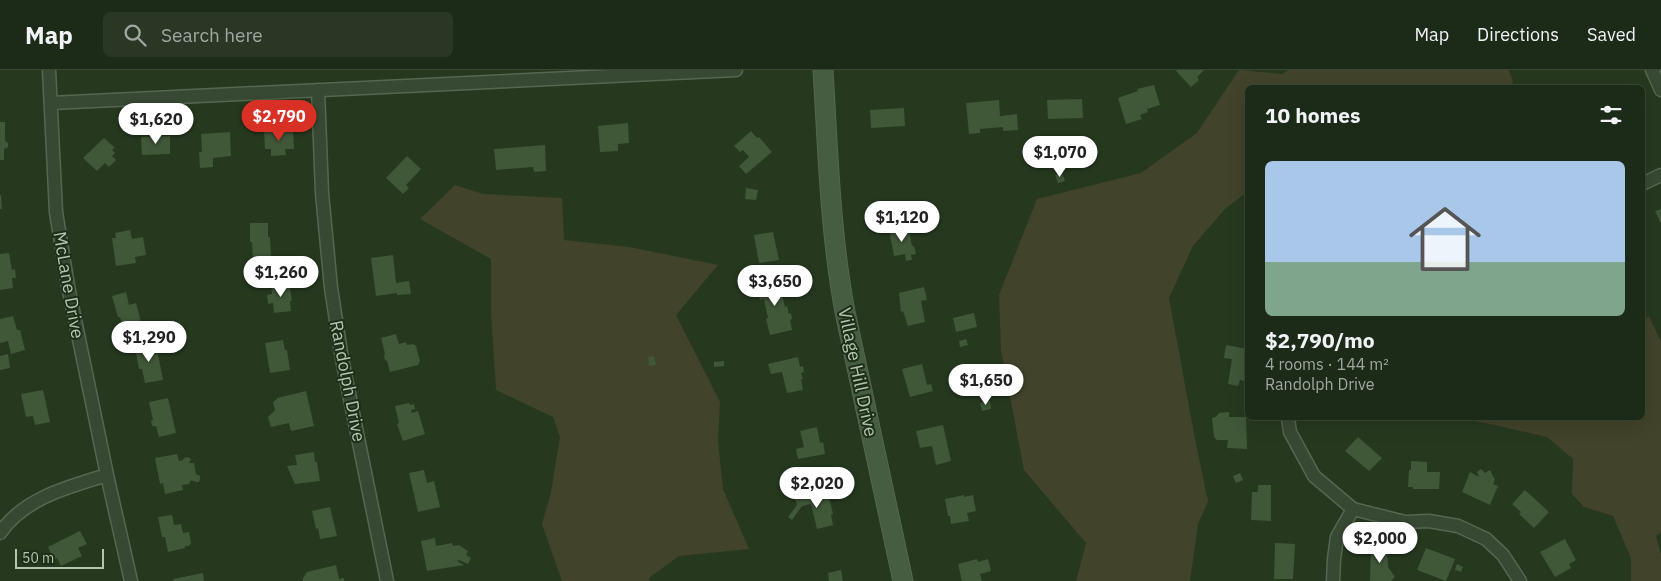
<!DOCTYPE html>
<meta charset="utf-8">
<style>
body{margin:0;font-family:"IBM Plex Sans",sans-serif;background:#293724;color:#f1f3f6;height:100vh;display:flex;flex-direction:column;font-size:19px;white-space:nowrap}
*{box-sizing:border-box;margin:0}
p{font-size:16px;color:#a0a7a1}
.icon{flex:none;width:28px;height:28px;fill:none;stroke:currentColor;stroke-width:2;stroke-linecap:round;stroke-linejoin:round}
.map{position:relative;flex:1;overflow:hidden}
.details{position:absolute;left:1245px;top:15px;width:400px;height:335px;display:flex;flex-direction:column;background:#1c2b17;border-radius:8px;box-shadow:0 5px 20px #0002,0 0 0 1px #3a4736}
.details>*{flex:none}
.scale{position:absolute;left:15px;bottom:12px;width:89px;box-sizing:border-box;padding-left:5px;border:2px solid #b2c6ad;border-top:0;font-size:14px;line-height:18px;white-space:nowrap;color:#b2c6ad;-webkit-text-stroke:4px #1e2e19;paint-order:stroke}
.price{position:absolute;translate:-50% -42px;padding:0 11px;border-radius:18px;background:#fff;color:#222;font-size:16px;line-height:32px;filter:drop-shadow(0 1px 2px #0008)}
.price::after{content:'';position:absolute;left:50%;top:30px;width:15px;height:11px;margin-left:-8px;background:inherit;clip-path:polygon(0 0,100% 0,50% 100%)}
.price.active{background:#d93025;color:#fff}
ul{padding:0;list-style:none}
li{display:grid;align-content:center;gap:10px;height:265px;padding:0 20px}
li+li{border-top:1px solid #3a4736}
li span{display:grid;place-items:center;height:155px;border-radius:8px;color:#555}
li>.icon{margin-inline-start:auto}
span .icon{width:90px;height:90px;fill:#fffc;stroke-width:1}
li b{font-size:21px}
h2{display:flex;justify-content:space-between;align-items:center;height:60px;padding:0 20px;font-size:21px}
header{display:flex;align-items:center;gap:30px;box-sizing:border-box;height:70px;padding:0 25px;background:#1c2b17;border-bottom:1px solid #3a4736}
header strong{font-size:24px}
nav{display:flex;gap:28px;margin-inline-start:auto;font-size:18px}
.search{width:350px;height:45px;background:#293724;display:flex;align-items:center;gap:12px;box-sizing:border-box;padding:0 18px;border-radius:8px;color:#a0a7a1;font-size:19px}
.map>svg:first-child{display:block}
.green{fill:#41432a}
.building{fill:#405738}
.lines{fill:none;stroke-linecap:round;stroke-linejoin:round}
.street-casing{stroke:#556750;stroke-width:15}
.secondary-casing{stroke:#556750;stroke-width:21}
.street{stroke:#384933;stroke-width:12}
.secondary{stroke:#465d41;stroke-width:19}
.labels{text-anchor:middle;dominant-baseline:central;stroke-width:4;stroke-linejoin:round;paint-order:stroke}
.street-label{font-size:18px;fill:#b2c6ad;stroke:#1e2e19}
</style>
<header>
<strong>Map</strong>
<div class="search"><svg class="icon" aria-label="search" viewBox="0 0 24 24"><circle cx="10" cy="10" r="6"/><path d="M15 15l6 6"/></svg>Search here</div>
<nav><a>Map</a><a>Directions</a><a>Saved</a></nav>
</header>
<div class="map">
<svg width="1661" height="511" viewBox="0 0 1661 511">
<rect width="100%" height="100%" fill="#26391f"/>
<path class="green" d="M1239,0L1283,4L1288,0H1509L1513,12L1511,18H1248L1247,122L1225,139L1193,176L1169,228L1195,369L1208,431L1198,454L1190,511H1076L1086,473L1024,400L1001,280L999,225L1037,129L1141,103L1197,63Z
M455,115L483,124L562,128L564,170L629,177L718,195L676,245L720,332L718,371L723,419L749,479L679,486L649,508L650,511H562L542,454L551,422L560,367L553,347L496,320L491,243V189L420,149Z
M1649,246L1661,272V462L1656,466L1661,484V511H1631V488L1613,446L1584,437L1572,424L1573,389L1547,367L1462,348H1642L1643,250Z"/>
<path class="building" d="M1177,0H1204L1197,7L1199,10L1191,17L1176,1Z
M1154,15L1160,35L1147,39L1148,42L1140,45L1142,49L1126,54L1118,28L1138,21L1137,19Z
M1082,29L1083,48L1048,49L1047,30Z
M999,30L1000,46L1017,44L1018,60L1003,61V57L980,59V63L969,64L966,33Z
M904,38L905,56L871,58L870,40Z
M0,52H5V71L8,73V77L4,79V90H0Z
M628,53L629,73L618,74V81L600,82L598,56Z
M293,60L294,79H285L286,85L271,86V79H265L264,61Z
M751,61L757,68L759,67L772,82L746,104L739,96L749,87L743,80L740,82L734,76Z
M230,62L231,86L213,88V97L200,98L199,82H202L201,64Z
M170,66V84L142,85L141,67Z
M104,68L115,78L112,80L115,83L112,86L116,90L109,97L105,93L97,101L83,88Z
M545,75L546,101L534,102L533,97L496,100L494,79Z
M407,86L421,99L406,115L409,118L403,124L386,108Z
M1062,102L1065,111L1058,113L1055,105Z
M746,118L758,120L756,130L745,129Z
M0,125H1L2,139H0Z
M1661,139V154L1655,141Z
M250,153H268V167H270L271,188L253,189L252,172H250Z
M908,156L912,176H914L916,184L911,185L912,190L906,191L905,184L894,186L889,160Z
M130,160L132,169L143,167L146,185L135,187L136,193L116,196L112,168H116L115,163Z
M773,162L779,190L759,193L754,165Z
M9,183L12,200L15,199L16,208H12L13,218L0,220V184Z
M393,185L396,213L409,211L411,224L397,225V223L376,226L371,188Z
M778,209L785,237L787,236L789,244L791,243L792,249L790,250L792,260L770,265L766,249L768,248L764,229L760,230L757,214Z
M289,213L292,231H290L291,241L274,243L273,233L268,234L267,225L272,224L271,215Z
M924,217L927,230L921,231L925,252L908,256L903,241L901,242L899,223Z
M126,222L129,235L136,233L142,256L124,261L120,247H118L112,226Z
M974,243L977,257L956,262L953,248Z
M13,246L17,260H20L25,280L11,284L8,271L1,273L0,272V249Z
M396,264L399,274L406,272L407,275L413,274L416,276L420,291L418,295L390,302L387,291L385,290L384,286L385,284L381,268Z
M966,269L968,275L960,277L959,271Z
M283,270L285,280H287L290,300L270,303L265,273Z
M156,274L163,310L145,313L142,299H139L135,278Z
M1226,275L1248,279V312L1240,310L1238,316L1228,314L1232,289L1224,288Z
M8,284L10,298L0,300V286Z
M654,286L656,295L649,296L648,287Z
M798,287L800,297L803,296L804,302L801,303L803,309H801L803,320L787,323L782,302L771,304L768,294Z
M724,291V296L714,297V292Z
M922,294L927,315L931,314L933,321L910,327L902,299Z
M43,320L50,352L35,355L33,346L26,347L21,324Z
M306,321L314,356L291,361L289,353L271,357L268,347L275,340L273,332L277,329V328Z
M168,328L176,363L159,367L156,356H152L151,351L153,350L149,332Z
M990,331L991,339L982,341L980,333Z
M409,333L410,335L414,334L415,339L411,340L412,343L418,341L425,364L403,371L397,354L399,353L395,336Z
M1229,342V347H1246L1247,379L1227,378L1228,370H1217L1214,367L1212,348L1217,346L1219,343Z
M943,355L951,391L936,395L932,376L920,378L916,361Z
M817,357L820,373L823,372L825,384L798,389L796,379L804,377L800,361Z
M1358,367L1382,388L1369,401L1345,381Z
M314,382L315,392H317L320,411L295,414L287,396L297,395L295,385Z
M177,384L179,391L183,390L184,388L188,387L191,389L189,393H194L196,404L200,406V409L199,412H196L191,410L189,414L182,415L183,420L165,424L163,413L160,414L155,388Z
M1411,391L1427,392V402H1440L1439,419H1413V417H1408L1409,400H1411Z
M1481,399L1485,403L1490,400L1495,410L1493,414L1498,416L1490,435L1462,422L1470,402L1479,407L1477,402Z
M424,400L427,413L434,411L440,437L418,442L409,403Z
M1240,403L1243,410L1236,413L1233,406Z
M1258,415H1271V451L1251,450L1252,422H1258Z
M1525,420L1549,442L1534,458L1519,444L1521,442L1512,434Z
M828,422L833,444L831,445L833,455L817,459L811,434L802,436L792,450L788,447L797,435L795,428Z
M964,425V427L973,425L976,441L967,443L969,451L951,454L950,446H948L945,429Z
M330,437L337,466L320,469L318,458L316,459L312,441Z
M172,445L174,455L181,454L183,463L189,462L191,473L189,476H185V478L168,482L165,467H162L158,447Z
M80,461L87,474L78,478L82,486L61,496L57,488L54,490L48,477Z
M435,468L436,476L452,473L453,476L459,475L468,481L466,485L471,488L468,494L459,490L457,491L464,495L427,501L421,471Z
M1565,469L1576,490L1569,494L1571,498L1555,507L1540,482Z
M1275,473L1295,474L1293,509H1274Z
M1371,473L1383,474V477H1387L1388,497L1395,507L1391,511H1370Z
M1426,478L1455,489L1446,511L1417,500Z
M977,489L978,492L988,489L991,501L980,504L982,511H962L958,494Z
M1457,494L1463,497L1461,502L1455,500Z
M336,495L339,509L344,508V511H303V508L307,502Z
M841,500L843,511H829L828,503Z
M203,503L204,511H174L173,509Z"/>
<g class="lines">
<g class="street-casing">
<path id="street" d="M49,0L56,142L68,216L107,405L131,511
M1652,0L1661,20
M318,20L322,123L331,218L342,289L387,511
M51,33L736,0
M1642,114L1661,105
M1288,348L1290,362L1314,406L1353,439L1405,452L1429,451L1458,456L1486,469L1503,485L1520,511
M0,463C24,428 68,417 107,405
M1333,511L1334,489L1337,467L1353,439"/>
</g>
<g class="secondary-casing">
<path id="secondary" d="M823,0C828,81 830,162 845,242L903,511"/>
</g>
<use href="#street" class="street"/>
<use href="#secondary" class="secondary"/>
</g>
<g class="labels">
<g class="street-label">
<text transform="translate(69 215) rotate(80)">McLane Drive</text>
<text transform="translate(858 302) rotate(78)">Village Hill Drive</text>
<text transform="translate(348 311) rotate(79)">Randolph Drive</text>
</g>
</g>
</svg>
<div class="scale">50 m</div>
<b class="price active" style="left:279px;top:72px">$2,790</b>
<b class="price" style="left:156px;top:75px">$1,620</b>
<b class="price" style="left:1060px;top:108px">$1,070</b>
<b class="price" style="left:902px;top:173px">$1,120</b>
<b class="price" style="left:281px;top:228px">$1,260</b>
<b class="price" style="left:775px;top:237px">$3,650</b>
<b class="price" style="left:149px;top:293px">$1,290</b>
<b class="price" style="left:986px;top:336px">$1,650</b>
<b class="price" style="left:817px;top:439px">$2,020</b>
<b class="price" style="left:1380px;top:494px">$2,000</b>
<section class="details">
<h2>10 homes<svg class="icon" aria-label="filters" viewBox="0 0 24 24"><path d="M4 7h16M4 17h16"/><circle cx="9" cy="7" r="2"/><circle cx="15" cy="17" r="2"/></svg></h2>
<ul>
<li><span style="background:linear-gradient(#a9c7e8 65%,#7fa58c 0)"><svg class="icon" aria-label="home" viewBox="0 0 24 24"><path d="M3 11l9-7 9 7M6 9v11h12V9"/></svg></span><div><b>$2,790/mo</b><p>4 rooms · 144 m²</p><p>Randolph Drive</p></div></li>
</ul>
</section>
</div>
